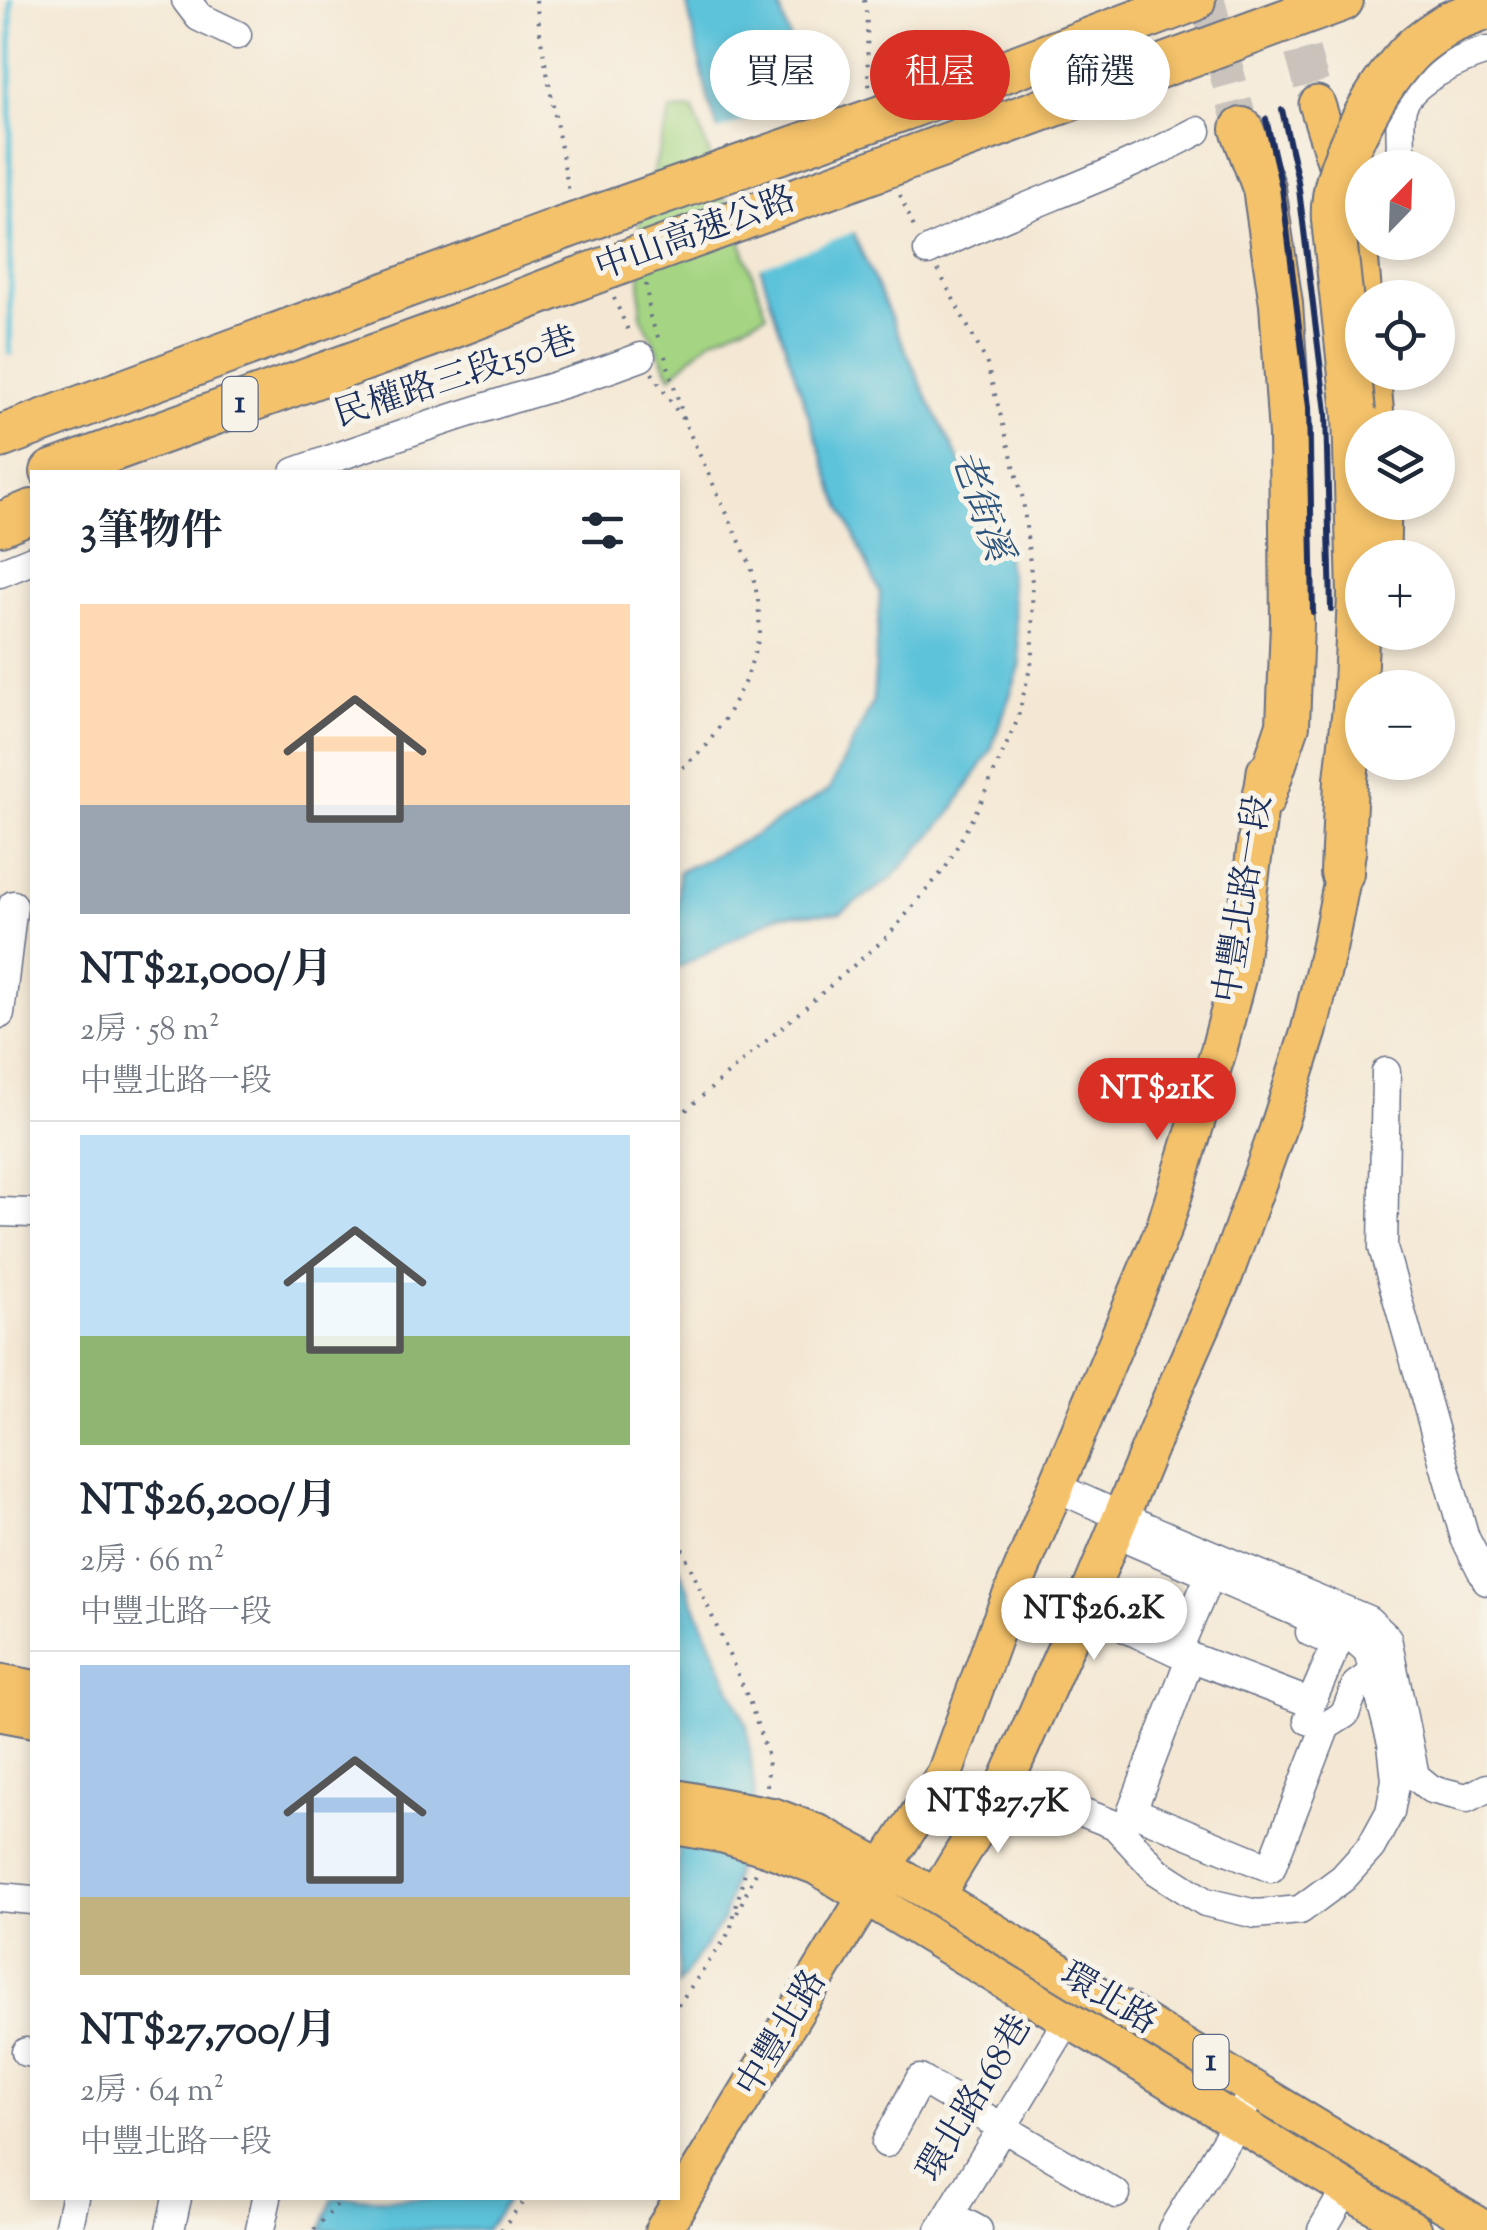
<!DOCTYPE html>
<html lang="zh-TW">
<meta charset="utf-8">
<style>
body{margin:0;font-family:"Sorts Mill Goudy","Noto Serif TC",serif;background:#f2f2f3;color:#1f2937;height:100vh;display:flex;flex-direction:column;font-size:38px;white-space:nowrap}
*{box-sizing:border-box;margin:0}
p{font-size:32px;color:#747a83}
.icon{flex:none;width:55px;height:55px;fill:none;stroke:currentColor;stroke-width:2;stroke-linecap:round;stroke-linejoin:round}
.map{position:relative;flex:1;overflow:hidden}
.drawer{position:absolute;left:30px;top:470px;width:650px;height:1730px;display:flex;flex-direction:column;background:#fff;border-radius:0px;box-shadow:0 5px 15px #0003}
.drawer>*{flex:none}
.guide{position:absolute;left:710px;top:30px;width:625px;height:90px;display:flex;gap:20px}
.needle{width:65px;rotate:23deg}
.fabs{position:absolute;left:1345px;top:150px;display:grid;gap:20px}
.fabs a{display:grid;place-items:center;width:110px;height:110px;border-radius:50%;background:#fff;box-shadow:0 5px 15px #0003;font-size:50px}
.price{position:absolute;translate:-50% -85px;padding:0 22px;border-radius:35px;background:#fff;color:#222;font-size:32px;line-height:65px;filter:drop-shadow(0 2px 5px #0008)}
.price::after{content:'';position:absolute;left:50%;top:60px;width:30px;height:22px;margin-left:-15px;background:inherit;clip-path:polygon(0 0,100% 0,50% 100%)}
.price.current{background:#d93025;color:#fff}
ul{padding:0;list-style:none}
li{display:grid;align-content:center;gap:20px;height:530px;padding:0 50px}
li+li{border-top:2px solid #e0e1e3}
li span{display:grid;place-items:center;height:310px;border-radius:0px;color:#555}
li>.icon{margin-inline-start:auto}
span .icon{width:180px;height:180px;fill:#fffc;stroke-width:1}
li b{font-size:42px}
h2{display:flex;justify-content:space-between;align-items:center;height:120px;padding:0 50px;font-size:42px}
.chip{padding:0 35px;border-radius:45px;background:#fff;box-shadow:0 5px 15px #0003;font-size:35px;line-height:90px}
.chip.current{background:#d93025;color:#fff}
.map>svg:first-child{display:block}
.green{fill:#a5d582;stroke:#608270;stroke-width:2.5}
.water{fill:#5dc3da;stroke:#3c799c;stroke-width:2.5}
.pier{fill:#f4e8d4}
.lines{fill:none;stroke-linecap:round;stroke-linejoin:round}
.stream{stroke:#5dc3da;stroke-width:6}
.major-tunnel{stroke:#c9c3bc;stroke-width:35;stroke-dasharray:35 18;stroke-linecap:butt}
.minor-casing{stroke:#677087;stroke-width:31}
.major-casing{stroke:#677087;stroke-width:39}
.highway-casing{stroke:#677087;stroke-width:46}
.path{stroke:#677087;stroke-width:4;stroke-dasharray:2.5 8;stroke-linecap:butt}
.minor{stroke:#fff;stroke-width:28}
.major{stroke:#f4c26a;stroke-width:35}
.highway{stroke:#f4c26a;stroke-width:42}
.rail{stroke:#1b2f5e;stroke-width:6}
.major-bridge-casing{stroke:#677087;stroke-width:39;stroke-linecap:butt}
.highway-bridge-casing{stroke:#677087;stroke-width:46;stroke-linecap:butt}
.major-bridge{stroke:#f4c26a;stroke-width:35}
.highway-bridge{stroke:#f4c26a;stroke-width:42}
.labels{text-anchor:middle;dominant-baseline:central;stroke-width:10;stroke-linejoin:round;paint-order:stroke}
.shield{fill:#f7f3e8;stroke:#5d6a87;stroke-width:2.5}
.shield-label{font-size:32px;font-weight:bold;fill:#1b2f5e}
.street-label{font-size:35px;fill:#1b2f5e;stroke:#f7f3e8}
.water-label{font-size:38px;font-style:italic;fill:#2c547d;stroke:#f7f3e8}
</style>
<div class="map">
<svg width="1487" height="2230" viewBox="0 0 1487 2230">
<rect width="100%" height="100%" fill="#f7f3e8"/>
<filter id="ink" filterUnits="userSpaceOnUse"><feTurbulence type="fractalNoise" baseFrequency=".01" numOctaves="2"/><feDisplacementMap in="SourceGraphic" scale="20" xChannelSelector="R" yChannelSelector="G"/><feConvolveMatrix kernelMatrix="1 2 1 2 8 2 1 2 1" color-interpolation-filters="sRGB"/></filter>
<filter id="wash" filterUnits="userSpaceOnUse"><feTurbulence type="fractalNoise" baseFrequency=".0048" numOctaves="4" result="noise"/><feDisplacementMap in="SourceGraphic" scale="40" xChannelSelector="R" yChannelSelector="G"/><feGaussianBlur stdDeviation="2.25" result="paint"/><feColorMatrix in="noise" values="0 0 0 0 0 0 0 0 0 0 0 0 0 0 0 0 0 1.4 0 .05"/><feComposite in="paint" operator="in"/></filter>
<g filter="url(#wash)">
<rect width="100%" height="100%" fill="#f4e8d4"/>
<path class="green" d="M693,109L767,314L710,340L671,376L641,316L639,219L671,111Z"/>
<path class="water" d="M686,0H777L857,242L928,399L1006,551L1021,664L991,750L950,814L891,879L840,913L779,915L678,968V872L750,838L829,790L873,702L880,593L833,488L777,321L708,98Z
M678,1566L747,1726L755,1795L723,1920L678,1985Z
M333,2198H509L486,2230H321Z"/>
<path class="pier" d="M814,96L859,230L755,269L714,132Z"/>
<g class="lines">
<path class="stream" d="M10,353L11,0"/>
</g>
</g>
<g filter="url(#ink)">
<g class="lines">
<path class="major-tunnel" d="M1207,0L1242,129
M1288,0L1317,104"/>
<g class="minor-casing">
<path id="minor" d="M186,0L199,17L237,35
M1399,168C1403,149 1399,131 1401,113C1404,82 1461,59 1487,51
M928,251C1016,207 1111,178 1197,131
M295,472C367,446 441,421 515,398C558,386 599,373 641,357
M0,573L32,560
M0,1014L13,905
M1386,1072L1383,1248L1465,1538L1487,1581
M0,1212L32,1213
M1058,1488C1160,1535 1264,1576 1368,1620L1387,1638L1415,1776L1431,1789L1467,1798L1487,1788
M1083,1608L1177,1652L1311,1703L1337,1643L1310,1632
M1177,1652L1204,1589
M1186,1669L1132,1811L1271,1868L1326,1726
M1308,1720L1326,1726L1345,1714L1356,1685L1373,1673
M1006,1782L1115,1825L1157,1871L1205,1902L1256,1914L1300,1910L1343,1878L1371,1847L1390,1812L1396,1780L1392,1743L1368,1651L1350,1635L1134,1542L1122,1518
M0,1897L32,1900
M26,2052L32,2053
M886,2143L920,2079L1116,2194
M950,2215L978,2230
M68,2230L75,2198
M170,2230L177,2198
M260,2230L267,2198
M940,2230L1067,2021
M1172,2230L1236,2124L1254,2088
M1322,2230L1346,2189"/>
</g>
<g class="major-casing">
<path id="major" d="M1317,104L1338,171L1356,211L1364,298
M1372,372L1377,428
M1382,558L1383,502
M0,1682L32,1688
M0,1713L32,1719
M774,1816L819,1833L936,1896L1486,2230
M767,1848L817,1867L1414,2230
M936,1896L1006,1782L1083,1608L1164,1413L1225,1275L1277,1131L1309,1031L1329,947L1348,850
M663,2230L884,1867L945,1773L998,1626L1165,1225L1219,1049L1238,976L1265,771"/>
</g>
<g class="highway-casing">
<path id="highway" d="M1451,22L1487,8
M904,109L1194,0
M1242,129L1264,188L1281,304L1290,435L1292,623L1288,725L1263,799
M918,155L1342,0
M0,437L561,229
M52,472L429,336L577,279
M0,524L32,511
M1342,873L1346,779L1354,707L1359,595L1354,412"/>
</g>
<path class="path" d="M536,0L541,40L569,192
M864,0C870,30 865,60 870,90
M900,195L916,232
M646,284L650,317L660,342
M614,298L630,335
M665,356L684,419
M652,373L685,423L751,566L758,600L760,634L747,677L729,712L707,745L678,772
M678,1117L888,936L946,867L980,804L1017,721L1033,656L1032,582L1023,499L986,361L938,270
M678,1539L749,1700L768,1757L767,1787
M737,1913L756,1872
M731,1927L746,1868
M678,2005L726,1938L731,1926
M314,2230L343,2198
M501,2230L526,2198"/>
<use href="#minor" class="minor"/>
<use href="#major" class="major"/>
<use href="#highway" class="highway"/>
<path class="rail" d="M1282,110L1298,181L1326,412L1331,609
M1266,119L1282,188L1309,407L1313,612"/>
<g class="major-bridge-casing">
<path id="major-bridge" d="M678,1798L774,1816
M678,1827L723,1835L767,1848"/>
</g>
<g class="highway-bridge-casing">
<path id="highway-bridge" d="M561,229L904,109
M577,279L918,155
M1354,412L1333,220C1329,170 1374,91 1408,54C1420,41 1436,31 1451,22"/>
</g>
<use href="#major-bridge" class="major-bridge"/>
<use href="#highway-bridge" class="highway-bridge"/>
</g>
</g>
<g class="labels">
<g class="shield">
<rect x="222.5" y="377" width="35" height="54" rx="8"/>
<rect x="1193.5" y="2035" width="35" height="54" rx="8"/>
</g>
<g class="shield-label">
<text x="240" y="404">1</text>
<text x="1211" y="2062">1</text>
</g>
<g class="street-label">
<text transform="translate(696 235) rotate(-20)">中山高速公路</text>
<text transform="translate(456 379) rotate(-18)">民權路三段150巷</text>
<text transform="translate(1245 899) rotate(-81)">中豐北路一段</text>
<text transform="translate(1108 2000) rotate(31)">環北路</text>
<text transform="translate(783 2034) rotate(-59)">中豐北路</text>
<text transform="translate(976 2099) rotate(-59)">環北路168巷</text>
</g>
<g class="water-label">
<text transform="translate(979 506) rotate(71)">老街溪</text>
</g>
</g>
</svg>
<div class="fabs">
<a><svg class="needle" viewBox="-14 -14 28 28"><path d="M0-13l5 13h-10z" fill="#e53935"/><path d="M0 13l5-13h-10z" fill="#747a83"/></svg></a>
<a><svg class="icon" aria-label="locate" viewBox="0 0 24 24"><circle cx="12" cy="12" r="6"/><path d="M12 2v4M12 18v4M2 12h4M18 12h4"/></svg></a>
<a><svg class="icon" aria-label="layers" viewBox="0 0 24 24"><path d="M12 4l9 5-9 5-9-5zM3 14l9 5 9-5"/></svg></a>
<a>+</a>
<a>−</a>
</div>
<b class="price current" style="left:1157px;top:1143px">NT$21K</b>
<b class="price" style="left:1094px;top:1663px">NT$26.2K</b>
<b class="price" style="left:998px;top:1856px">NT$27.7K</b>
<div class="guide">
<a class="chip">買屋</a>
<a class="chip current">租屋</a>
<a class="chip">篩選</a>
</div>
<section class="drawer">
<h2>3筆物件<svg class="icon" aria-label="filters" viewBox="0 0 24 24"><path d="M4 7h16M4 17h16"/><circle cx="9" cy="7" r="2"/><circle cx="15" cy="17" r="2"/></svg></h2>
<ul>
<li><span style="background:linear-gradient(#ffd9b3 65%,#9aa5b1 0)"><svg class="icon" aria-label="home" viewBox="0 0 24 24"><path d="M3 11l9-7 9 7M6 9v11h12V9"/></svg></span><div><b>NT$21,000/月</b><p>2房 · 58 m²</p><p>中豐北路一段</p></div></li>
<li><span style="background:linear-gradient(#bfe0f5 65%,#8fb573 0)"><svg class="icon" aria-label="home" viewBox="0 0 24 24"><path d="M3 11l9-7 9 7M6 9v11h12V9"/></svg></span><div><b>NT$26,200/月</b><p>2房 · 66 m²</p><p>中豐北路一段</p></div></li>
<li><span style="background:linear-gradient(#a9c7e8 75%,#c2b280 0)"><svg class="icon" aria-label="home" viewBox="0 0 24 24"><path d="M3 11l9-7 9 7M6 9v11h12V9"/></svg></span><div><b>NT$27,700/月</b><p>2房 · 64 m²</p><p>中豐北路一段</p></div></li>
</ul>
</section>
</div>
